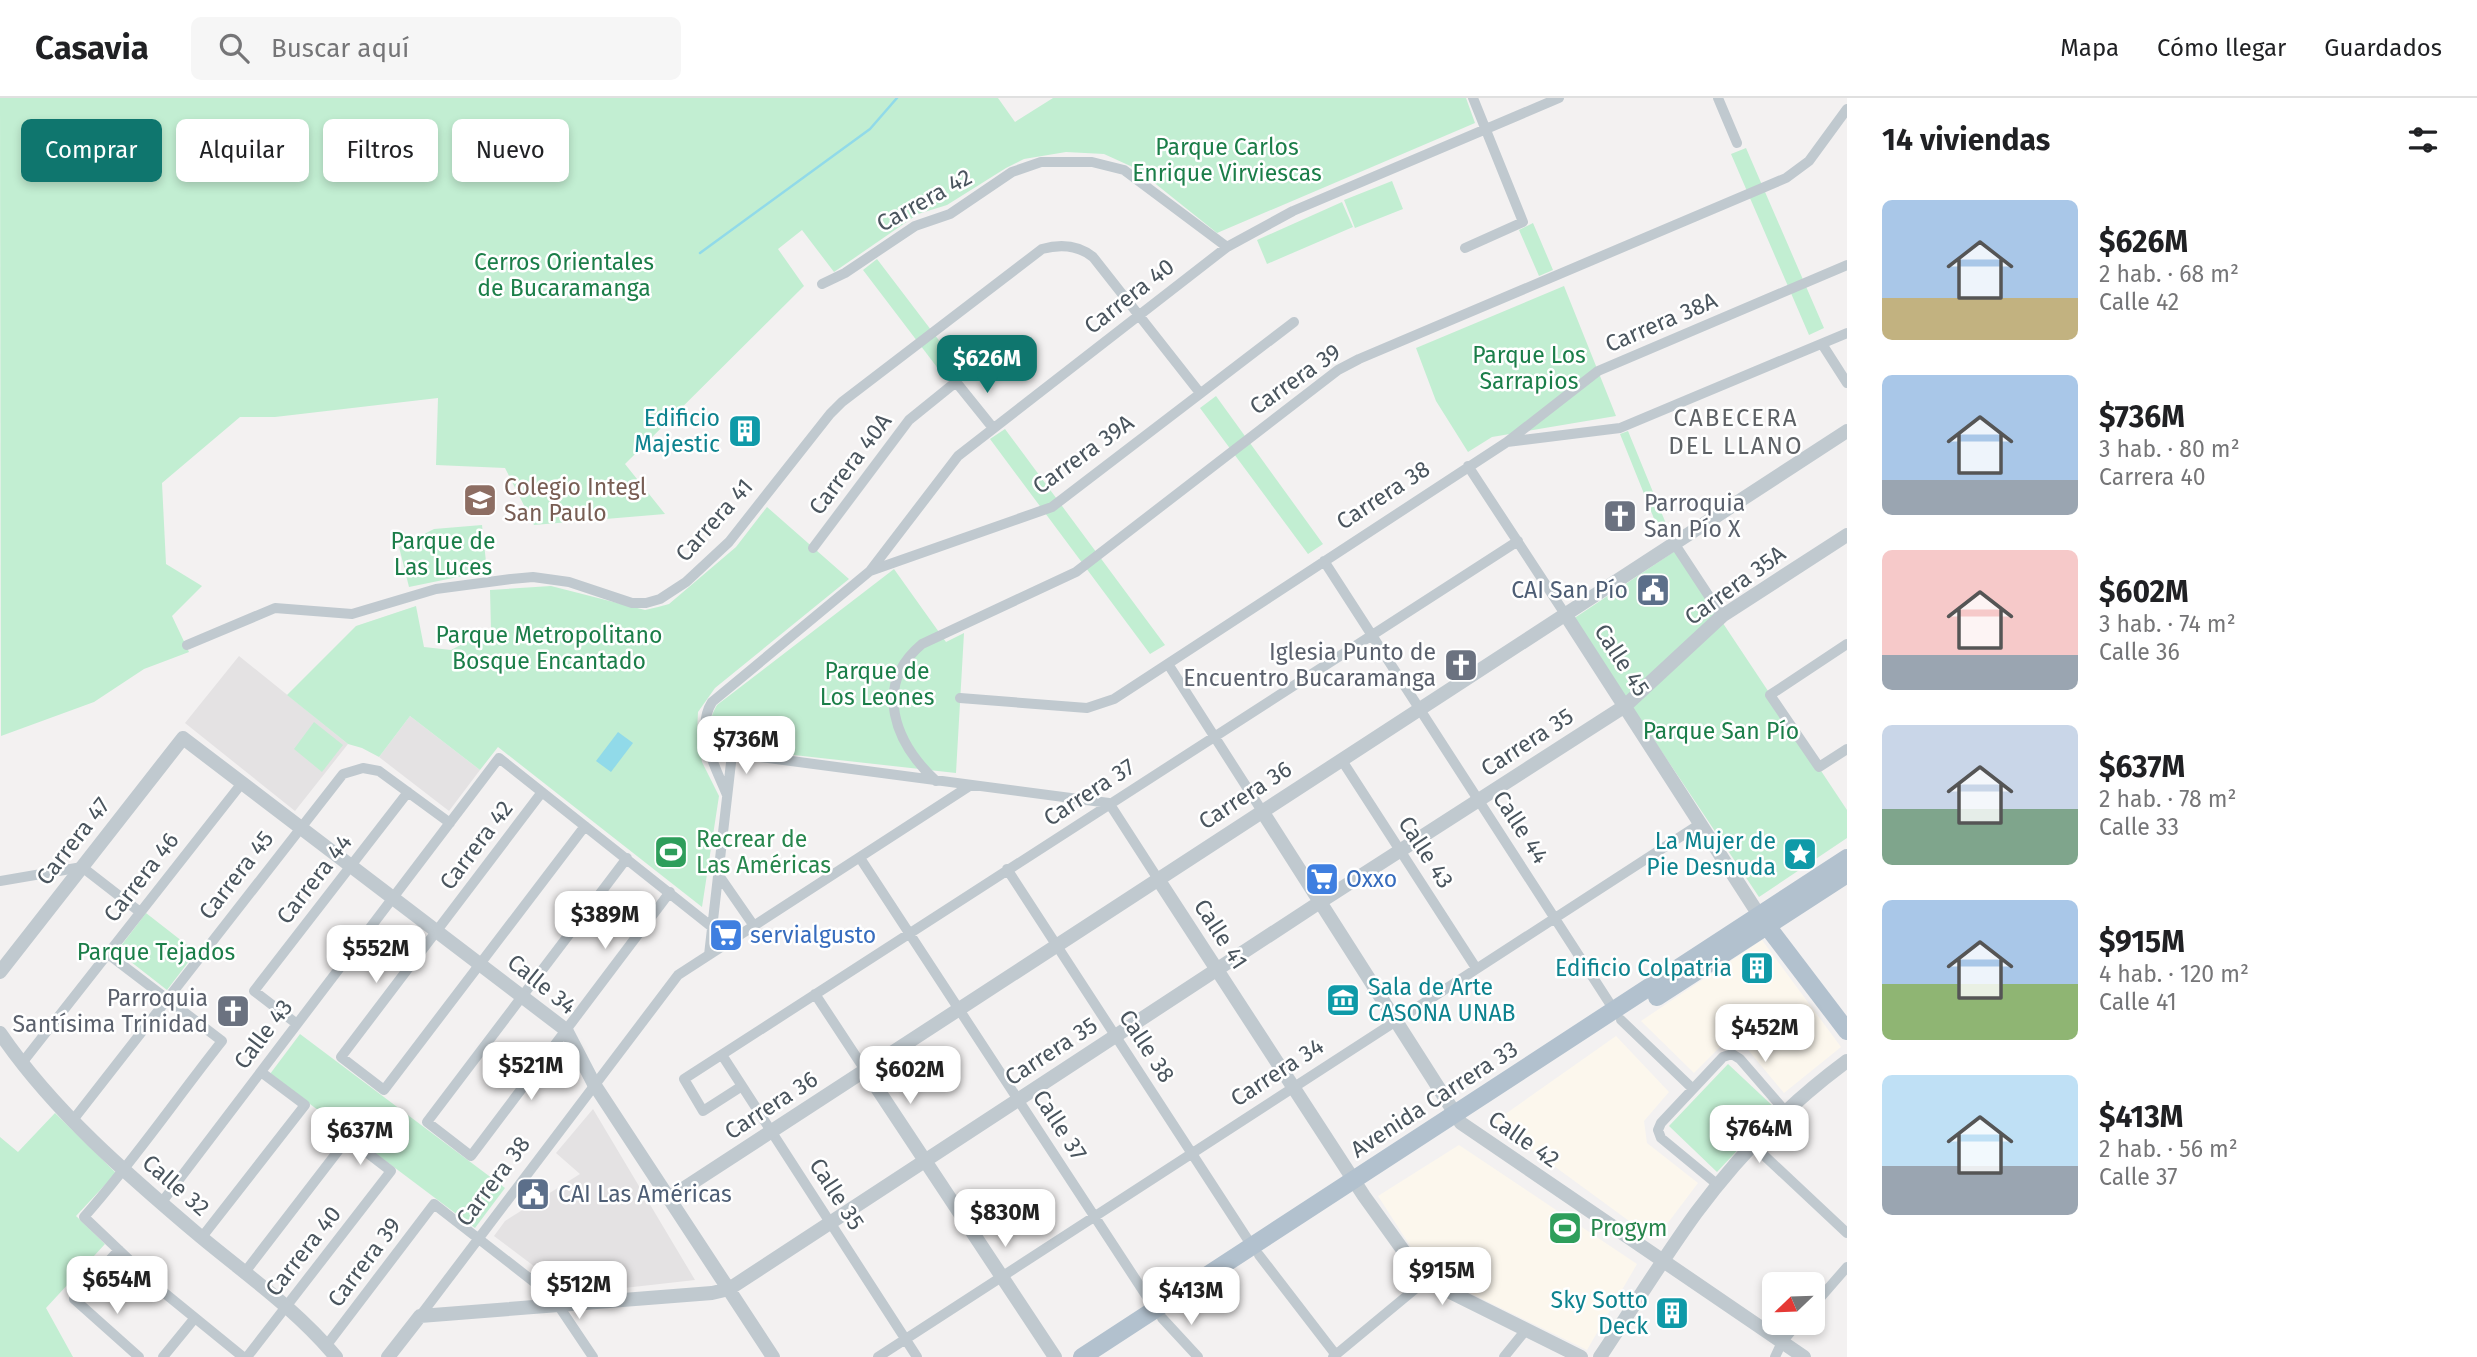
<!DOCTYPE html>
<html lang="es">
<meta charset="utf-8">
<style>
body{margin:0;font-family:"Fira Sans",sans-serif;background:#f6f6f6;color:#202124;height:100vh;display:flex;flex-direction:column;font-size:26px;white-space:nowrap}
*{box-sizing:border-box;margin:0}
p{font-size:23px;color:#757577}
.icon{flex:none;width:38px;height:38px;fill:none;stroke:currentColor;stroke-width:2;stroke-linecap:round;stroke-linejoin:round}
.map{position:relative;flex:1;overflow:hidden}
.side{display:flex;flex-direction:column;background:#fff;width:630px}
.side>*{flex:none}
.guide{position:absolute;left:21px;top:21px;width:665px;height:63px;display:flex;gap:14px}
.needle{width:46px;rotate:247deg}
.tools{position:absolute;left:1762px;top:1174px;display:grid;gap:14px}
.tools a{display:grid;place-items:center;width:63px;height:63px;border-radius:10px;background:#fff;box-shadow:0 4px 10px #0003;font-size:35px}
.price{position:absolute;translate:-50% -60px;padding:0 16px;border-radius:14px;background:#fff;color:#222;font-size:23px;line-height:46px;filter:drop-shadow(0 2px 4px #0008)}
.price::after{content:'';position:absolute;left:50%;top:42px;width:21px;height:16px;margin-left:-10px;background:inherit;clip-path:polygon(0 0,100% 0,50% 100%)}
.price.on{background:#0f766e;color:#fff}
ul{padding:0;list-style:none}
li{display:flex;align-items:center;gap:21px;height:175px;padding:0 35px}
li span{display:grid;place-items:center;flex:none;width:196px;height:140px;border-radius:10px;color:#555}
li>.icon{margin-inline-start:auto}
span .icon{width:84px;height:84px;fill:#fffc;stroke-width:1}
li b{font-size:30px}
h2{display:flex;justify-content:space-between;align-items:center;height:84px;padding:0 35px;font-size:30px}
.pill{padding:0 24px;border-radius:10px;background:#fff;box-shadow:0 4px 10px #0003;font-size:24px;line-height:63px}
.pill.on{background:#0f766e;color:#fff}
header{display:flex;align-items:center;gap:42px;box-sizing:border-box;height:98px;padding:0 35px;background:#fff;border-bottom:2px solid #e0e0e0}
header strong{font-size:33px}
nav{display:flex;gap:38px;margin-inline-start:auto;font-size:24px}
.search{width:490px;height:63px;background:#f6f6f6;display:flex;align-items:center;gap:18px;box-sizing:border-box;padding:0 24px;border-radius:10px;color:#757577;font-size:26px}
main{display:flex;flex:1;min-height:0}
.map>svg:first-child{display:block}
.commercial{fill:#fcf7ed}
.education{fill:#e4e2e3}
.green{fill:#c2eed2}
.water{fill:#91dae9}
.lines{fill:none;stroke-linecap:round;stroke-linejoin:round}
.stream{stroke:#91dae9;stroke-width:2.5}
.minor{stroke:#c0c9cf;stroke-width:10}
.tertiary{stroke:#c0c9cf;stroke-width:14}
.primary{stroke:#b2c1ce;stroke-width:18}
.labels{text-anchor:middle;dominant-baseline:central;stroke-width:5;stroke-linejoin:round;paint-order:stroke}
.park-label{font-size:23px;fill:#1b7e49;stroke:#fff}
.street-label{font-size:23px;fill:#4a555e;stroke:#fff}
.culture-label{font-size:23px;fill:#0d838f;stroke:#fff;text-anchor:end}
.education-label{font-size:23px;fill:#785e54;stroke:#fff;text-anchor:start}
.worship-label{font-size:23px;fill:#5b616d;stroke:#fff;text-anchor:end}
.service-label{font-size:23px;fill:#4e5e75;stroke:#fff;text-anchor:end}
.leisure-label{font-size:23px;fill:#27864d;stroke:#fff;text-anchor:start}
.shop-label{font-size:23px;fill:#366cbe;stroke:#fff;text-anchor:start}
.neighbourhood-label{font-size:24px;letter-spacing:2px;fill:#5e6266;stroke:#fff}
</style>
<header>
<strong>Casavia</strong>
<div class="search"><svg class="icon" aria-label="search" viewBox="0 0 24 24"><circle cx="10" cy="10" r="6"/><path d="M15 15l6 6"/></svg>Buscar aquí</div>
<nav><a>Mapa</a><a>Cómo llegar</a><a>Guardados</a></nav>
</header>
<main>
<div class="map">
<svg width="1847" height="1259" viewBox="0 0 1847 1259">
<rect width="100%" height="100%" fill="#f3f1f1"/>
<path class="commercial" d="M1762,842L1841,949L1784,995L1734,935L1694,975L1641,923Z
M1616,938L1669,994L1644,1023L1647,1045L1698,1085L1655,1142L1494,1024Z
M1459,1047L1637,1166L1587,1252L1427,1174L1378,1098Z"/>
<path class="education" d="M239,558L348,646L295,713L185,625Z
M410,618L480,672L449,713L379,659Z
M593,1011L695,1182L571,1196L494,1138L505,1123L580,1076L556,1055Z"/>
<path class="green" d="M0,0H998L1015,24L1053,0H1466L1475,25L1217,135L1137,71L1104,56L1066,54L1024,61L1006,70L947,107L918,116L834,174L802,132L778,151L804,188L625,366L665,416L534,427L505,370L436,367L438,300L275,319H240L162,385L166,466L202,488L172,518L189,554L144,571L94,604L1,638Z
M1746,50L1824,230L1809,237L1731,56Z
M1392,83L1403,111L1355,130L1344,102Z
M1342,104L1353,129L1267,166L1257,142Z
M1533,125L1553,172L1539,178L1519,132Z
M877,161L960,270L946,281L863,172Z
M1564,188L1616,318L1492,339L1468,354L1436,303L1416,250Z
M1216,298L1323,446L1308,456L1200,310Z
M1005,331L1165,547L1150,556L990,341Z
M1628,333L1669,433L1661,438L1620,336Z
M767,409L849,481L715,590L698,614L697,634L702,664L719,698L702,809L498,649L480,672L410,618L379,659L362,650L348,646L287,597L356,528L416,508L424,549L451,552L491,531L490,492L551,488L645,512L658,509L669,506L736,449Z
M482,427L487,473L409,489L399,449L434,431Z
M1675,453L1847,712V740L1759,799L1573,521Z
M894,471L946,544L964,535L956,675L712,648C710,632 708,622 717,607Z
M314,624L343,647L322,674L294,651Z
M146,815L196,854L167,892L117,853Z
M300,936L505,1090L475,1130L270,976Z
M1728,966L1776,1011L1717,1074L1669,1028Z
M55,1015L116,1075L76,1118L105,1146L46,1210L73,1259H0V1039L18,1054Z"/>
<path class="water" d="M618,634L633,645L611,674L596,663Z"/>
<g class="lines">
<path class="stream" d="M700,155L870,31L897,0"/>
<path class="minor" d="M1718,0L1737,45
M1465,150L1523,124L1473,0
M822,186L845,175L915,128L950,116L1012,74L1041,64H1092L1124,72L1227,149
M1822,246L1847,285
M1507,344L1598,273L1847,167
M1468,368L1565,516
M1674,445L1722,518
M813,450L909,322L956,284L993,330
M1324,463L1614,912
M870,473L1052,409L1294,224
M1847,546L1770,597L1819,669L1847,651
M187,547L275,510L352,516L436,491L511,481L533,479L569,484L632,505H646L660,501L686,484L729,444L830,316L842,304L1042,151C1060,146 1078,147 1093,159L1200,295
M1168,566L1262,713
M960,600L1087,610L1114,601L1507,344L1620,330L1847,235
M708,652L1109,705L1158,781
M1341,661L1476,870
M936,683C895,645 872,588 922,546L1076,474L1338,272L1359,261L1786,80L1809,63L1847,11
M542,694L341,959L384,992L585,728
M727,697C716,670 694,633 712,604L870,473L958,358L1227,149L1293,113L1559,0
M627,760L427,1024L471,1058L670,794
M860,760L1155,1211
M1007,771L1252,1148
M718,776L754,828
M0,783L82,769L140,814
M108,856L222,943C176,1001 133,1064 84,1119L162,1193L243,1259
M709,857L732,656
M815,896L865,972
M1621,922L1693,991
M297,926L254,893L408,694
M722,957L917,1259
M22,965L242,685
M742,988L703,1013L684,981L1518,443
M73,1022L343,676L363,670L379,673L450,725
M1753,1047L1847,1135
M1718,1087L1661,1040L1658,1032L1661,1025L1723,959L1732,956L1740,961L1786,1014
M162,1104L499,660L712,829
M202,1139L305,1007L261,974
M119,1152L74,1201L139,1259
M1259,1157L1336,1257
M245,1174L348,1040L391,1073L247,1259
M1813,1208L1847,1169
M420,1218L678,877L971,687
M1162,1220L1198,1259
M326,1248L434,1106L552,1198L593,1259
M163,1259L194,1221
M878,1259L1700,726
M1333,1259L1426,1182
M1504,1259L1525,1233
M1775,1259L1782,1244L1798,1225"/>
<path class="tertiary" d="M1565,516L1759,817
M1262,713L1461,1025L1804,1259
M1158,781L1364,1098L1418,1173L1426,1182L1581,1259
M0,874L183,640L566,932L594,986L773,1259
M0,935C53,1013 129,1078 201,1139C248,1178 297,1212 336,1259
M865,972L1055,1259
M669,1100L1847,333
M388,1259L420,1218L712,1195L729,1191L1317,806L1625,608L1722,518L1847,437
M1600,1259C1632,1211 1662,1162 1696,1115C1738,1058 1790,1005 1847,963"/>
<path class="primary" d="M1761,820L1847,933
M1657,899L1847,776
M1082,1259L1847,760"/>
</g>
<defs>
<g id="building-square" transform="scale(1.75)"><rect x="-9" y="-9" width="18" height="18" rx="4" fill="#0f9aa8" stroke="#fff"/><path d="M-4-6H4V6H1V3H-1V6H-4ZM-2.5-4.3h1.7v1.8h-1.7ZM.8-4.3h1.7v1.8H.8ZM-2.5-1h1.7V.8h-1.7ZM.8-1h1.7V.8H.8Z" fill="#fff"/></g>
<g id="school-square" transform="scale(1.75)"><rect x="-9" y="-9" width="18" height="18" rx="4" fill="#8d6e63" stroke="#fff"/><path d="M0-5L7-2L0 1L-7-2ZM-4 1L0 2.5L4 1V4Q0 6-4 4Z" fill="#fff"/></g>
<g id="church-square" transform="scale(1.75)"><rect x="-9" y="-9" width="18" height="18" rx="4" fill="#6b7280" stroke="#fff"/><path d="M-1.2-6h2.4v3.5h3.3v2.4h-3.3V6h-2.4V-.1h-3.3v-2.4h3.3Z" fill="#fff"/></g>
<g id="civic-square" transform="scale(1.75)"><rect x="-9" y="-9" width="18" height="18" rx="4" fill="#5c6f8a" stroke="#fff"/><path d="M-.6-6.5H3V-4.5H.6V-3L4-1V1h2V6H-6V1h2V-1L-.6-3ZM-1.2 2.5V6h2.4V2.5Z" fill="#fff"/></g>
<g id="stadium-square" transform="scale(1.75)"><rect x="-9" y="-9" width="18" height="18" rx="4" fill="#2e9e5b" stroke="#fff"/><path d="M0-5a6.5 5 0 1 0 0 10a6.5 5 0 1 0 0-10ZM-3.5-1.8h7v3.6h-7Z" fill="#fff"/></g>
<g id="sight-square" transform="scale(1.75)"><rect x="-9" y="-9" width="18" height="18" rx="4" fill="#0f9aa8" stroke="#fff"/><path d="M0-6L1.8-2.2L6-1.7L2.9 1.2L3.7 5.4L0 3.3L-3.7 5.4L-2.9 1.2L-6-1.7L-1.8-2.2Z" fill="#fff"/></g>
<g id="supermarket-square" transform="scale(1.75)"><rect x="-9" y="-9" width="18" height="18" rx="4" fill="#3f7fe0" stroke="#fff"/><path d="M-6-5.5h2.5l.6 2H6L4.5 2H-2.5L-4.4-4H-6ZM-1.5 3.2a1.3 1.3 0 1 0 .1 0ZM3 3.2a1.3 1.3 0 1 0 .1 0Z" fill="#fff"/></g>
<g id="museum-square" transform="scale(1.75)"><rect x="-9" y="-9" width="18" height="18" rx="4" fill="#0f9aa8" stroke="#fff"/><path d="M0-6L6-3V-2H-6V-3ZM-5-1h2V3h-2ZM-1-1h2V3h-2ZM3-1h2V3H3ZM-6 4H6V6H-6Z" fill="#fff"/></g>
</defs>
<g fill-rule="evenodd">
<use href="#building-square" x="745" y="333"/>
<use href="#school-square" x="480" y="402"/>
<use href="#church-square" x="1620" y="418"/>
<use href="#civic-square" x="1653" y="492"/>
<use href="#church-square" x="1461" y="567"/>
<use href="#stadium-square" x="671" y="754"/>
<use href="#sight-square" x="1800" y="756"/>
<use href="#supermarket-square" x="1322" y="781"/>
<use href="#supermarket-square" x="726" y="837"/>
<use href="#building-square" x="1757" y="870"/>
<use href="#museum-square" x="1343" y="902"/>
<use href="#church-square" x="233" y="913"/>
<use href="#civic-square" x="533" y="1096"/>
<use href="#stadium-square" x="1565" y="1130"/>
<use href="#building-square" x="1672" y="1215"/>
</g>
<g class="labels">
<g class="park-label">
<text x="1227" y="49">Parque Carlos<tspan x="1227" dy="26">Enrique Virviescas</tspan></text>
<text x="564" y="164">Cerros Orientales<tspan x="564" dy="26">de Bucaramanga</tspan></text>
<text x="1529" y="257">Parque Los<tspan x="1529" dy="26">Sarrapios</tspan></text>
<text x="443" y="443">Parque de<tspan x="443" dy="26">Las Luces</tspan></text>
<text x="549" y="537">Parque Metropolitano<tspan x="549" dy="26">Bosque Encantado</tspan></text>
<text x="877" y="573">Parque de<tspan x="877" dy="26">Los Leones</tspan></text>
<text x="1721" y="633">Parque San Pío</text>
<text x="156" y="854">Parque Tejados</text>
</g>
<g class="street-label">
<text transform="translate(924 102) rotate(-29)">Carrera 42</text>
<text transform="translate(1129 198) rotate(-38)">Carrera 40</text>
<text transform="translate(1661 224) rotate(-23)">Carrera 38A</text>
<text transform="translate(1295 281) rotate(-35)">Carrera 39</text>
<text transform="translate(1083 356) rotate(-36)">Carrera 39A</text>
<text transform="translate(850 366) rotate(-53)">Carrera 40A</text>
<text transform="translate(1383 397) rotate(-33)">Carrera 38</text>
<text transform="translate(714 422) rotate(-48)">Carrera 41</text>
<text transform="translate(1735 487) rotate(-36)">Carrera 35A</text>
<text transform="translate(1622 562) rotate(57)">Calle 45</text>
<text transform="translate(1527 644) rotate(-33)">Carrera 35</text>
<text transform="translate(1089 694) rotate(-33)">Carrera 37</text>
<text transform="translate(1245 697) rotate(-33)">Carrera 36</text>
<text transform="translate(1521 729) rotate(57)">Calle 44</text>
<text transform="translate(73 743) rotate(-52)">Carrera 47</text>
<text transform="translate(476 747) rotate(-53)">Carrera 42</text>
<text transform="translate(1426 754) rotate(57)">Calle 43</text>
<text transform="translate(236 777) rotate(-52)">Carrera 45</text>
<text transform="translate(141 779) rotate(-52)">Carrera 46</text>
<text transform="translate(314 781) rotate(-52)">Carrera 44</text>
<text transform="translate(1221 836) rotate(57)">Calle 41</text>
<text transform="translate(542 886) rotate(39)">Calle 34</text>
<text transform="translate(263 936) rotate(-53)">Calle 43</text>
<text transform="translate(1147 948) rotate(57)">Calle 38</text>
<text transform="translate(1051 953) rotate(-33)">Carrera 35</text>
<text transform="translate(1277 974) rotate(-33)">Carrera 34</text>
<text transform="translate(1434 1001) rotate(-33)">Avenida Carrera 33</text>
<text transform="translate(771 1007) rotate(-33)">Carrera 36</text>
<text transform="translate(1060 1027) rotate(57)">Calle 37</text>
<text transform="translate(1524 1041) rotate(35)">Calle 42</text>
<text transform="translate(493 1083) rotate(-53)">Carrera 38</text>
<text transform="translate(176 1087) rotate(41)">Calle 32</text>
<text transform="translate(837 1096) rotate(57)">Calle 35</text>
<text transform="translate(303 1153) rotate(-52)">Carrera 40</text>
<text transform="translate(364 1164) rotate(-53)">Carrera 39</text>
</g>
<g class="culture-label">
<text x="720" y="320">Edificio<tspan x="720" dy="26">Majestic</tspan></text>
<text x="1776" y="743">La Mujer de<tspan x="1776" dy="26">Pie Desnuda</tspan></text>
<text x="1732" y="870">Edificio Colpatria</text>
<text x="1368" y="889" text-anchor="start">Sala de Arte<tspan x="1368" dy="26">CASONA UNAB</tspan></text>
<text x="1648" y="1202">Sky Sotto<tspan x="1648" dy="26">Deck</tspan></text>
</g>
<g class="education-label">
<text x="504" y="389">Colegio Integl<tspan x="504" dy="26">San Paulo</tspan></text>
</g>
<g class="worship-label">
<text x="1644" y="405" text-anchor="start">Parroquia<tspan x="1644" dy="26">San Pío X</tspan></text>
<text x="1436" y="554">Iglesia Punto de<tspan x="1436" dy="26">Encuentro Bucaramanga</tspan></text>
<text x="208" y="900">Parroquia<tspan x="208" dy="26">Santísima Trinidad</tspan></text>
</g>
<g class="service-label">
<text x="1628" y="492">CAI San Pío</text>
<text x="558" y="1096" text-anchor="start">CAI Las Américas</text>
</g>
<g class="leisure-label">
<text x="696" y="741">Recrear de<tspan x="696" dy="26">Las Américas</tspan></text>
<text x="1590" y="1130">Progym</text>
</g>
<g class="shop-label">
<text x="1346" y="781">Oxxo</text>
<text x="750" y="837">servialgusto</text>
</g>
<g class="neighbourhood-label">
<text x="1736" y="320">CABECERA<tspan x="1736" dy="28">DEL LLANO</tspan></text>
</g>
</g>
</svg>
<div class="tools">
<a><svg class="needle" viewBox="-14 -14 28 28"><path d="M0-13l5 13h-10z" fill="#e53935"/><path d="M0 13l5-13h-10z" fill="#757577"/></svg></a>
</div>
<b class="price on" style="left:987px;top:297px">$626M</b>
<b class="price" style="left:746px;top:678px">$736M</b>
<b class="price" style="left:605px;top:853px">$389M</b>
<b class="price" style="left:376px;top:887px">$552M</b>
<b class="price" style="left:1765px;top:966px">$452M</b>
<b class="price" style="left:531px;top:1004px">$521M</b>
<b class="price" style="left:910px;top:1008px">$602M</b>
<b class="price" style="left:1759px;top:1067px">$764M</b>
<b class="price" style="left:360px;top:1069px">$637M</b>
<b class="price" style="left:1005px;top:1151px">$830M</b>
<b class="price" style="left:1442px;top:1209px">$915M</b>
<b class="price" style="left:117px;top:1218px">$654M</b>
<b class="price" style="left:579px;top:1223px">$512M</b>
<b class="price" style="left:1191px;top:1229px">$413M</b>
<div class="guide">
<a class="pill on">Comprar</a>
<a class="pill">Alquilar</a>
<a class="pill">Filtros</a>
<a class="pill">Nuevo</a>
</div>
</div>
<section class="side">
<h2>14 viviendas<svg class="icon" aria-label="filters" viewBox="0 0 24 24"><path d="M4 7h16M4 17h16"/><circle cx="9" cy="7" r="2"/><circle cx="15" cy="17" r="2"/></svg></h2>
<ul>
<li><span style="background:linear-gradient(#a9c7e8 70%,#c2b280 0)"><svg class="icon" aria-label="home" viewBox="0 0 24 24"><path d="M3 11l9-7 9 7M6 9v11h12V9"/></svg></span><div><b>$626M</b><p>2 hab. · 68 m²</p><p>Calle 42</p></div></li>
<li><span style="background:linear-gradient(#a9c7e8 75%,#9aa5b1 0)"><svg class="icon" aria-label="home" viewBox="0 0 24 24"><path d="M3 11l9-7 9 7M6 9v11h12V9"/></svg></span><div><b>$736M</b><p>3 hab. · 80 m²</p><p>Carrera 40</p></div></li>
<li><span style="background:linear-gradient(#f6c9c9 75%,#9aa5b1 0)"><svg class="icon" aria-label="home" viewBox="0 0 24 24"><path d="M3 11l9-7 9 7M6 9v11h12V9"/></svg></span><div><b>$602M</b><p>3 hab. · 74 m²</p><p>Calle 36</p></div></li>
<li><span style="background:linear-gradient(#c9d6e8 60%,#7fa58c 0)"><svg class="icon" aria-label="home" viewBox="0 0 24 24"><path d="M3 11l9-7 9 7M6 9v11h12V9"/></svg></span><div><b>$637M</b><p>2 hab. · 78 m²</p><p>Calle 33</p></div></li>
<li><span style="background:linear-gradient(#a9c7e8 60%,#8fb573 0)"><svg class="icon" aria-label="home" viewBox="0 0 24 24"><path d="M3 11l9-7 9 7M6 9v11h12V9"/></svg></span><div><b>$915M</b><p>4 hab. · 120 m²</p><p>Calle 41</p></div></li>
<li><span style="background:linear-gradient(#bfe0f5 65%,#9aa5b1 0)"><svg class="icon" aria-label="home" viewBox="0 0 24 24"><path d="M3 11l9-7 9 7M6 9v11h12V9"/></svg></span><div><b>$413M</b><p>2 hab. · 56 m²</p><p>Calle 37</p></div></li>
</ul>
</section>
</main>
